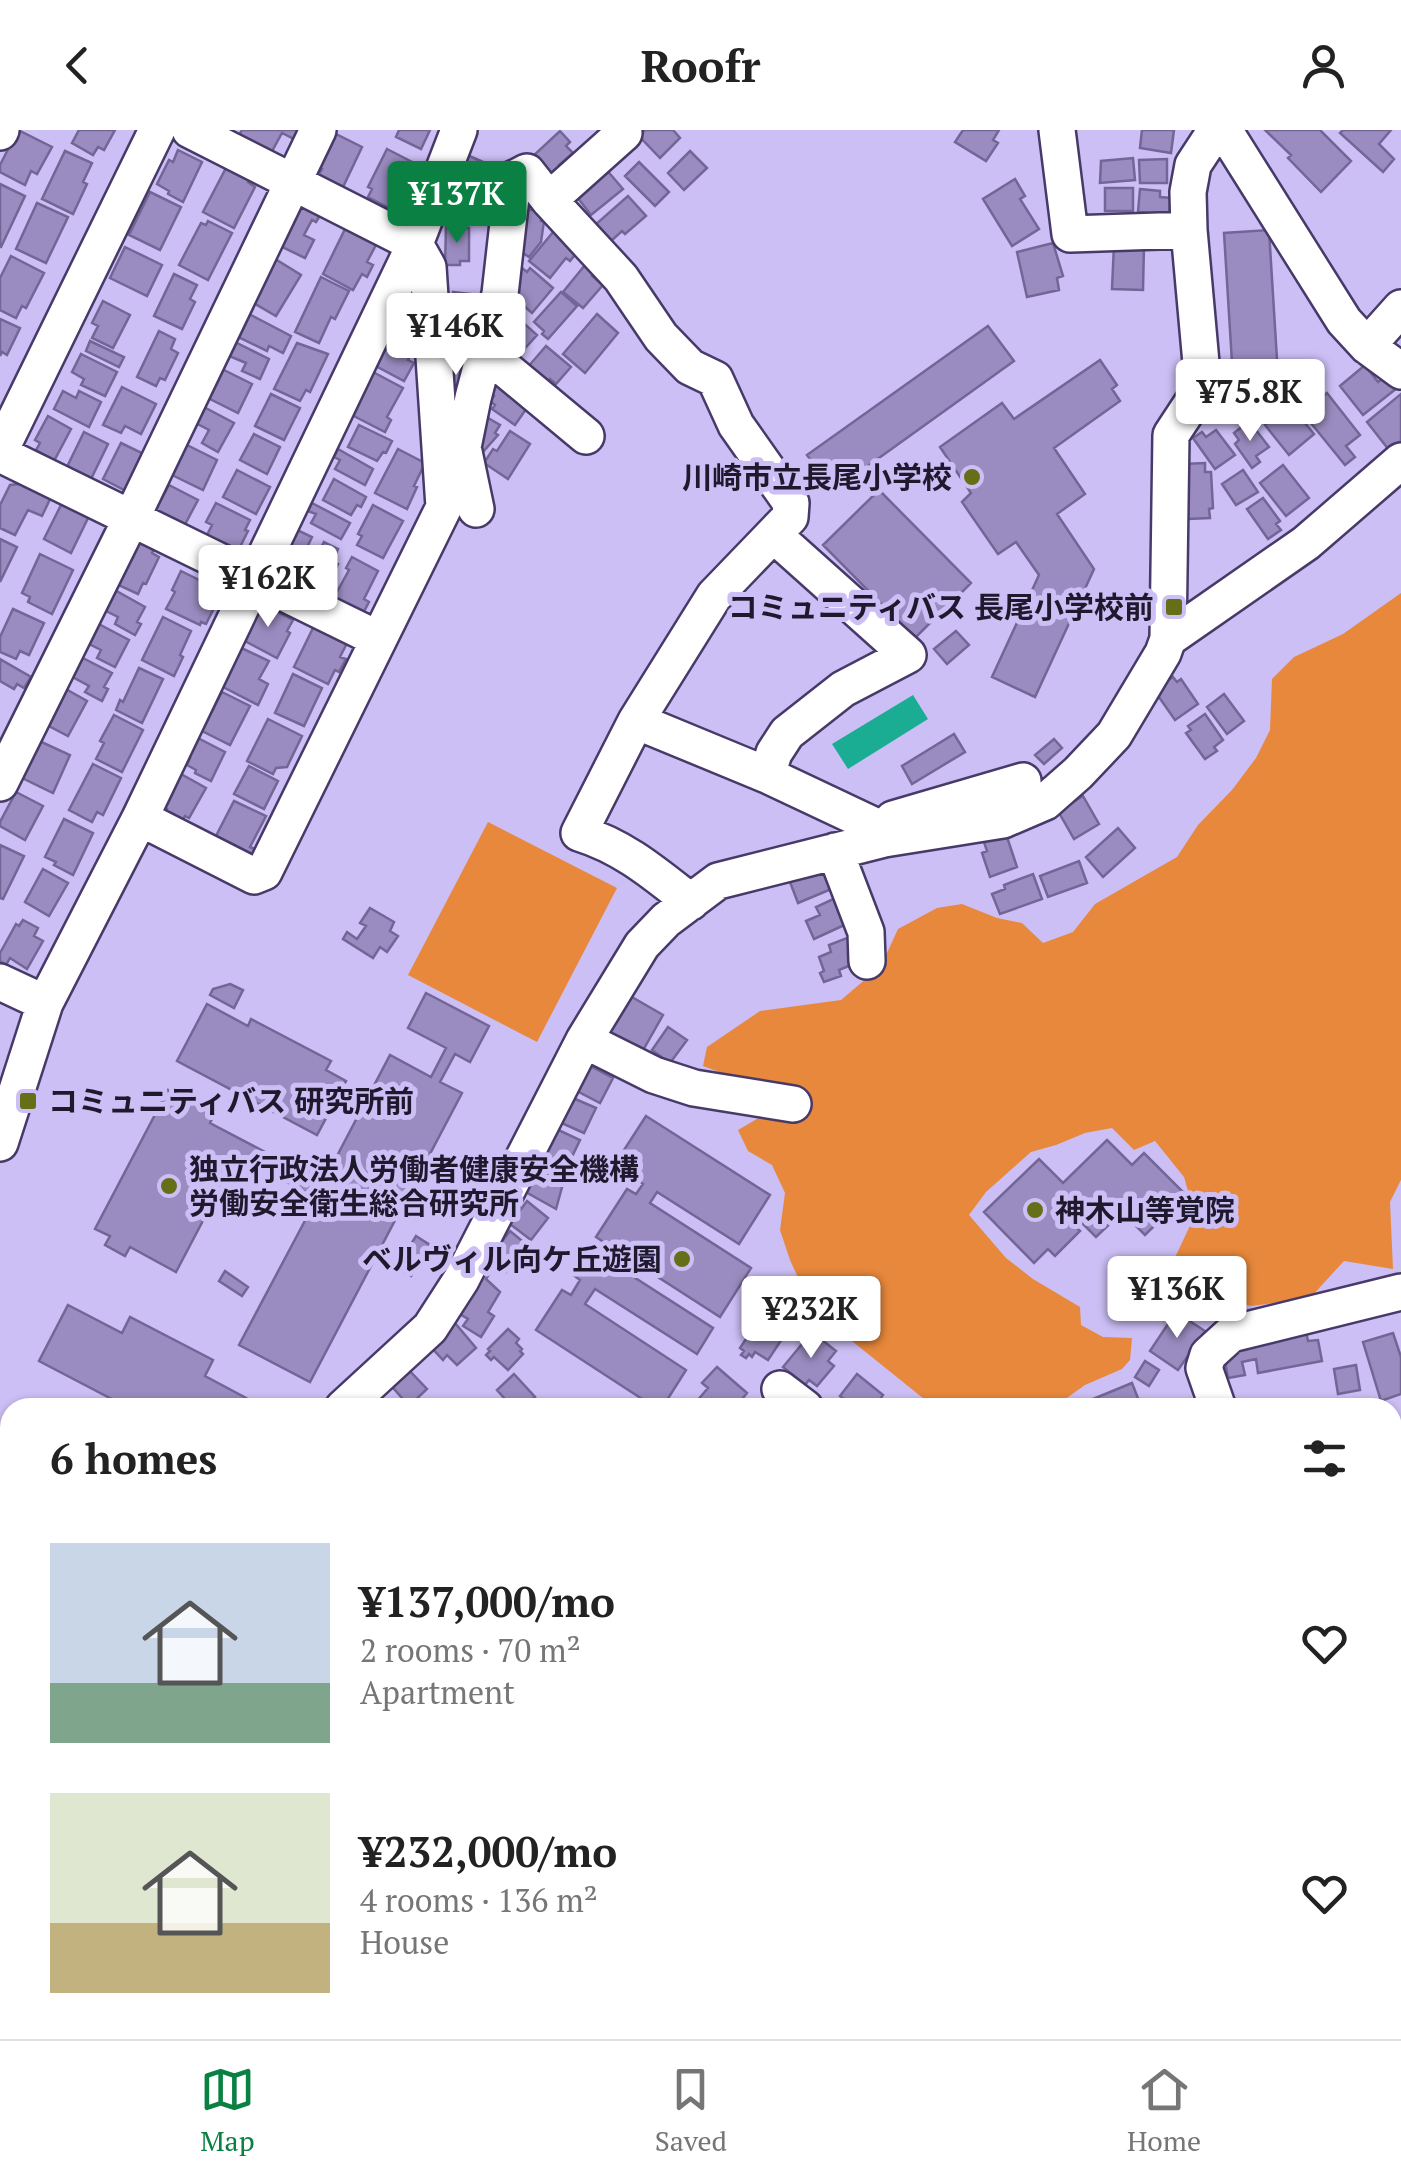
<!DOCTYPE html>
<meta charset="utf-8">
<style>
body{margin:0;font-family:"PT Serif","Noto Sans JP",serif;background:#f6f6f6;color:#222;height:100vh;display:flex;flex-direction:column;font-size:38px;white-space:nowrap}
*{box-sizing:border-box;margin:0}
p{font-size:32px;color:#767676}
.icon{flex:none;width:55px;height:55px;fill:none;stroke:currentColor;stroke-width:2;stroke-linecap:round;stroke-linejoin:round}
.map{position:relative;flex:1;overflow:hidden}
.side{position:absolute;left:0px;top:1268px;width:1402px;height:642px;display:flex;flex-direction:column;background:#fff;border-radius:30px 30px 0 0;box-shadow:0 2px 8px #0004}
.side>*{flex:none}
.price{position:absolute;translate:-50% -85px;padding:0 22px;border-radius:10px;background:#fff;color:#222;font-size:32px;line-height:65px;filter:drop-shadow(0 2px 5px #0008)}
.price::after{content:'';position:absolute;left:50%;top:60px;width:30px;height:22px;margin-left:-15px;background:inherit;clip-path:polygon(0 0,100% 0,50% 100%)}
.price.current{background:#0b8043;color:#fff}
ul{padding:0;list-style:none}
li{display:flex;align-items:center;gap:30px;height:250px;padding:0 50px}
li span{display:grid;place-items:center;flex:none;width:280px;height:200px;border-radius:0px;color:#555}
li>.icon{margin-inline-start:auto}
span .icon{width:120px;height:120px;fill:#fffc;stroke-width:1}
li b{font-size:42px}
h2{display:flex;justify-content:space-between;align-items:center;height:120px;padding:0 50px;font-size:42px}
header{display:flex;justify-content:space-between;align-items:center;height:130px;padding:0 50px;background:#fff;font-size:45px;font-weight:600}
.menu{display:flex;justify-content:space-around;align-items:center;height:140px;border-top:2px solid #e0e0e0;background:#fff;font-size:28px;color:#767676}
.menu a{display:grid;justify-items:center;gap:5px}
.menu .current{color:#0b8043}
.map>svg:first-child{display:block}
.green{fill:#e7883c}
.water{fill:#1aad93}
.building{fill:#9a8cc0;stroke:#736696;stroke-width:2.5}
.lines{fill:none;stroke-linecap:round;stroke-linejoin:round}
.minor-casing{stroke:#483a68;stroke-width:40}
.minor{stroke:#fff;stroke-width:35}
.poi-dot{fill:#656f17;stroke:#ccbff5;stroke-width:4}
.labels{text-anchor:middle;dominant-baseline:central;stroke-width:10;stroke-linejoin:round;paint-order:stroke}
.poi-label{font-size:30px;font-weight:bold;fill:#1f192d;stroke:#ccbff5;text-anchor:end}
</style>
<header><svg class="icon" aria-label="back" viewBox="0 0 24 24"><path d="M15 5l-7 7 7 7"/></svg>Roofr<svg class="icon" aria-label="person" viewBox="0 0 24 24"><circle cx="12" cy="8" r="4"/><path d="M4 21q1-7 8-7t8 7"/></svg></header>
<div class="map">
<svg width="1401" height="1909" viewBox="0 0 1401 1909">
<rect width="100%" height="100%" fill="#ccbff5"/>
<path class="green" d="M1401,463V1050L1390,1072L1393,1139L1344,1131L1310,1168L1252,1176L1181,1163L1168,1152L1171,1136L1195,1085L1184,1047L1155,1011L1134,1020L1112,998L1085,1003L1056,1015L1031,1022L986,1062L969,1085L1006,1128L1033,1149L1080,1177L1081,1195L1103,1207L1132,1208L1130,1230L1122,1239L1085,1255L1054,1277H934L847,1207L809,1171L790,1130L780,1100L785,1063L772,1035L748,1021L738,1000L762,986L764,954L730,946L703,936L707,917L760,881L841,870L881,836L898,799L937,778L962,774L997,788L1022,793L1043,813L1073,802L1095,774L1177,727L1198,695L1232,660L1256,628L1270,600L1272,549L1294,527L1343,504Z
M488,692L617,758L537,912L408,845Z"/>
<path class="water" d="M913,565L928,589L848,639L832,614Z"/>
<path class="building" d="M18,0L52,17L37,44L31,41L25,55L0,42V35Z
M79,0H115L104,20L98,17L93,25L72,13Z
M242,0H301L296,10L282,3L271,23L238,7Z
M399,0H430L421,19L396,7Z
M645,0H673L680,8L660,28L639,6Z
M963,0H999L993,10L998,13L986,31L955,12Z
M1142,0H1174L1171,23L1140,18Z
M1265,0H1320L1351,31L1321,62L1288,28L1291,25Z
M1343,0H1391L1379,14L1394,29L1383,42L1340,3Z
M560,1L570,12L566,16L573,23L559,35L565,41L555,51L533,26Z
M332,2L362,17L343,57L318,46L322,39L318,37Z
M387,19L418,35L395,81L368,67L372,59L368,57Z
M178,20L202,32L183,72L168,64L169,61L157,54L169,30L173,32Z
M65,21L92,33L83,52L87,54L73,84L42,69Z
M690,21L707,38L684,60L668,43Z
M465,24L483,32L478,43L492,49L488,58L491,59L484,78L480,76L476,84L445,72Z
M1133,28L1135,50L1100,53L1101,31Z
M1167,29V53H1140L1139,30Z
M639,32L669,62L655,76L625,46Z
M226,38L249,50L248,52L255,57L234,98L203,82Z
M605,38L623,59L591,85L574,63Z
M1015,49L1025,66L1020,69L1039,99L1012,116L983,69Z
M0,54L25,66L1,117H0Z
M1105,58H1133V81H1105Z
M1140,59L1160,61V67L1171,68L1169,85L1138,82Z
M150,62L181,77L160,120L129,105Z
M628,66L646,86L625,104L622,101L610,112L595,95Z
M37,73L68,87L46,133L16,119Z
M304,73L322,82L316,92L312,90L304,105L314,110L305,128L278,115L296,80L299,81Z
M522,79L543,81L541,91H544L541,112L529,127L517,119Z
M208,91L232,103L208,150L179,135L201,93L206,95Z
M347,95L378,111L367,132L373,135L367,147L362,144L353,160L323,144Z
M446,97L469,98V131H460V135H445Z
M1269,100L1279,262L1234,265L1224,103Z
M554,101L578,121L570,131L566,128L550,148L529,131Z
M1053,113L1063,146L1057,148L1059,160L1027,167L1017,122Z
M1114,114L1144,115L1143,160L1112,159Z
M125,117L162,135L147,166L110,148Z
M11,126L44,143L26,178L22,176L16,188L0,180V148Z
M272,127L301,145L276,186L250,171Z
M585,135L595,143L592,146L603,155L583,178L563,162Z
M522,138L527,142L530,138L553,158L532,183L509,163L513,149Z
M174,144L197,155L190,169L195,172L182,199L154,186Z
M321,147L349,161L335,189L331,187L319,213L295,202Z
M453,162L480,165L477,187L463,185V181L451,180Z
M561,162L577,176L548,209L542,204L544,201L534,192Z
M103,171L130,185L113,218L92,208L98,196L92,193Z
M510,181L537,205L517,227L501,213Z
M249,184L291,206L283,223L269,216L267,221L238,207Z
M597,184L618,203L585,243L563,224Z
M0,189L20,198L7,225L2,222L0,226Z
M458,191L473,193L472,205H468V218L446,216L448,195L458,196Z
M393,196L419,209L408,230L414,233L404,251L372,234Z
M988,196L1014,231L833,361L807,325Z
M159,201L175,209L171,219L178,223L165,250L160,248L156,256L137,247Z
M90,211L124,227L119,237L86,221Z
M233,211L269,229L260,249L242,241L246,233L227,225Z
M297,213L328,224L310,262L306,260L300,271L274,259Z
M546,216L571,237L556,254L550,249L546,254L527,238Z
M81,224L117,242L105,266L81,255L84,249L72,242Z
M450,230L466,231L461,267H448Z
M1100,230L1117,255L1112,259L1120,271L1054,318L1085,364L1057,384L1094,439L1035,567L992,547L1039,445L1016,412L998,424L962,372L971,363L940,317L1002,273L1014,289Z
M1365,235L1378,252L1387,245L1397,258L1363,285L1340,256Z
M222,239L252,254L238,283L208,268Z
M373,242L403,258L387,287L391,290L385,302L350,284Z
M500,250L529,275L515,295L492,279L495,275L490,271L494,266L491,264Z
M122,257L156,274L141,304L125,296L121,303L103,295Z
M63,261L76,268L79,261L101,272L89,297L54,279Z
M1327,263L1360,305L1346,316L1355,327L1345,335L1302,282Z
M271,264L300,278L284,310L255,296Z
M1401,264V311L1389,320L1367,292Z
M1290,275L1314,304L1289,325L1265,295Z
M202,276L234,293L218,322L202,313L209,300L190,290Z
M483,285L500,295L495,303L498,305L482,323L469,314Z
M48,286L71,299L54,331L36,320L40,313L35,310Z
M1249,291L1269,317L1256,326L1260,332L1252,338L1235,314L1239,310L1234,303Z
M359,295L392,311L386,323L383,322L377,331L348,317Z
M1216,300L1235,325L1215,339L1193,308L1202,302L1206,307Z
M510,301L530,314L508,349L484,333L493,319L497,321Z
M84,302L108,314L90,351L66,339Z
M254,304L280,317L267,344L240,330Z
M121,313L144,324L126,361L103,349Z
M185,314L217,330L203,360L170,344Z
M338,319L373,339L365,355L335,339L340,330L334,327Z
M398,319L425,333L414,356L417,357L407,379L375,363Z
M1205,333V342H1211L1213,378L1209,379L1210,388L1188,389V380H1184L1182,334Z
M1283,335L1309,368L1286,386L1260,353Z
M237,340L270,357L256,384L223,367Z
M1243,340L1258,362L1236,375L1222,354Z
M334,349L366,367L361,377L357,375L351,385L323,370Z
M28,353L52,365L42,386L28,380L15,405L0,398V375L10,355Z
M169,355L198,370L182,400L154,383Z
M879,360L971,453L955,469L960,475L949,486L943,480L915,508L823,415Z
M1263,368L1280,391L1276,394L1281,400L1268,409L1247,379Z
M62,373L89,386L71,423L44,409Z
M216,373L250,390L245,400L248,401L235,427L204,411L212,395L206,392Z
M312,373L350,393L341,409L311,393L316,384L308,381Z
M373,375L403,391L383,428L357,415L362,406L358,404Z
M295,399L312,407L296,440L279,432Z
M0,409L17,417L0,452Z
M134,410L154,419L152,423L159,427L146,454L143,453L138,464L114,453Z
M324,412L338,419L332,431L338,434L326,458L305,448Z
M40,424L73,440L52,484L28,472L30,467L22,463Z
M352,427L378,441L364,469L369,472L361,487L332,471L349,440L346,438Z
M181,441L205,453L204,457L216,462L213,468L218,470L206,494L201,492L200,495L166,479L175,462L172,460Z
M113,459L145,477L137,492L141,494L135,505L115,494L118,487L102,479Z
M259,473L293,490L287,501L290,503L277,528L241,509Z
M13,479L44,493L29,525L20,521L16,529L0,522V507Z
M163,487L191,501L180,525L183,527L174,546L142,530Z
M95,492L129,510L115,537L97,528L101,520L85,512Z
M314,496L347,513L340,527L346,529L339,542L335,540L328,554L294,537Z
M956,501L969,515L947,534L934,519Z
M235,515L269,531L259,549L268,554L258,575L223,557L227,547L221,544Z
M77,525L112,543L104,557L108,559L102,571L85,562L89,556L67,544Z
M0,529L31,547L24,558L17,554L14,559L0,551Z
M139,538L163,549L142,593L116,580L120,570L123,572Z
M293,544L322,558L304,596L275,583Z
M1173,547L1177,552L1181,549L1198,574L1175,590L1154,560Z
M64,558L87,571L68,606L45,594Z
M222,562L250,576L230,615L202,601Z
M1224,564L1244,591L1227,604L1207,577Z
M1205,584L1223,610L1214,617L1217,621L1205,629L1186,603L1191,600L1188,596Z
M114,585L143,600L122,642L96,629L104,613L100,611Z
M268,589L302,606L287,637L276,638L273,644L247,631Z
M954,604L965,622L912,654L902,636Z
M192,605L225,622L211,651L195,643L196,640L187,635L190,628L182,625Z
M35,609L70,625L53,663L18,646Z
M1054,609L1062,618L1044,634L1035,625Z
M93,634L121,648L103,685L97,682L92,692L69,680Z
M249,636L278,651L264,679L234,664Z
M181,644L206,658L189,688L185,686L181,694L164,684L167,679L159,674L166,670Z
M16,662L43,676L25,710L0,696V692Z
M1083,666L1099,694L1074,709L1058,681Z
M234,671L266,686L250,717L255,719L249,731L219,716L222,709L216,706Z
M64,689L93,703L73,745L54,735L56,732L45,727Z
M1118,698L1135,718L1103,747L1086,727Z
M1006,704L1017,737L990,747L982,723L987,721L984,712Z
M0,715L24,726L3,769L0,768Z
M1079,731L1087,753L1048,767L1040,746Z
M43,739L68,753L49,786L25,772Z
M829,739L836,757L798,773L790,752L811,740L813,746Z
M1033,744L1042,769L1000,784L992,764L1005,759L1004,755Z
M842,765L853,791L814,809L806,791L820,785L816,777Z
M370,778L394,792L390,801L398,806L387,822L380,817L373,828L343,809L347,802L357,809L366,796L360,793Z
M23,790L38,798L34,806L43,811L27,839L10,828L6,835L0,831V823L16,794L19,796Z
M852,806L858,821L848,825L851,835L839,840L841,846L824,852L820,843L824,841L819,827L831,822L829,815Z
M230,854L243,860L234,878L210,865L213,859Z
M426,863L489,896L470,932L455,924L440,952L462,963L310,1252L239,1215L317,1068L237,1026L176,1142L130,1117L125,1126L105,1115L110,1106L95,1099L168,960L214,985L210,993L301,1041L306,1031L328,1043L390,925L431,947L446,918L408,898Z
M625,863L663,885L642,922L604,900Z
M207,874L248,896L251,889L331,931L326,940L346,951L317,1005L177,931Z
M668,897L687,910L670,933L652,920Z
M588,935L613,948L600,973L575,960Z
M566,965L596,978L584,1003L555,990Z
M646,986L770,1065L739,1114L657,1062L650,1073L751,1138L720,1187L619,1122L612,1133L713,1198L697,1224L595,1159L585,1174L686,1240L662,1278H656L536,1200L562,1160L571,1165L580,1150L572,1144L588,1119L597,1124L605,1113L596,1107L627,1059L636,1064L643,1054L615,1034Z
M552,997L580,1010L566,1039L539,1026Z
M1107,1010L1132,1035L1144,1023L1186,1065L1145,1105L1122,1082L1096,1107L1078,1089L1073,1094L1080,1101L1055,1126L1048,1119L1034,1133L984,1082L1039,1029L1063,1053Z
M549,1041L564,1050L556,1079L524,1061L534,1043L545,1049Z
M527,1071L548,1088L531,1110L510,1094Z
M510,1101L527,1115L506,1142L496,1134L500,1129L493,1123Z
M416,1106L430,1115L411,1146L397,1137Z
M484,1130L494,1136L486,1149L500,1162L488,1182L494,1186L481,1207L463,1196L468,1189L458,1183Z
M225,1141L248,1157L242,1166L219,1151Z
M769,1167L791,1182L775,1205L782,1209L768,1230L755,1222L752,1227L749,1224L746,1228L741,1225L744,1221L740,1218L750,1203L746,1201L751,1195L745,1191L753,1180L758,1183Z
M68,1175L122,1203L130,1187L213,1230L205,1246L246,1268L240,1278H129L39,1231Z
M1176,1182L1205,1201L1178,1240L1150,1221Z
M455,1193L476,1218L457,1235L447,1225L443,1230L430,1216Z
M1305,1196L1308,1211L1318,1210L1322,1231L1258,1243L1256,1229L1242,1232L1245,1245L1228,1248L1224,1226L1232,1214Z
M508,1199L519,1209L516,1213L522,1219L520,1221L523,1224L508,1240L494,1227L491,1230L486,1225L490,1221L488,1219Z
M812,1202L836,1221L828,1231L834,1236L817,1256L809,1250L805,1255L783,1237Z
M1393,1203L1401,1227V1264L1381,1271L1363,1212Z
M1145,1231L1159,1240L1149,1256L1135,1247Z
M1356,1235L1360,1260L1338,1264L1334,1239Z
M405,1236L427,1259L409,1276L388,1252Z
M717,1237L747,1263L735,1278H691L708,1258L702,1253Z
M514,1244L535,1267L528,1273L530,1278H513L497,1260Z
M857,1244L883,1265L874,1278H838L844,1269L840,1266Z
M1132,1253L1141,1276L1096,1278L1093,1269Z
M1401,1355V1400L1394,1405L1392,1360Z
M10,1429V1476L6,1475L7,1470L0,1468Z
M3,1540L10,1553V1588L0,1593V1542Z
M1397,1551L1401,1557V1642L1392,1630V1555Z
M1401,1664V1729L1392,1735V1670Z
M5,1725L10,1741V1760L0,1763V1727Z
M114,1900H134L139,1905L143,1901L151,1909H106Z
M168,1900H197L199,1903L194,1909H165L162,1904Z
M355,1900H384L389,1909H360Z
M622,1900H645L653,1909H622L617,1903Z
M747,1900H767L775,1909H737Z
M1026,1900H1049L1048,1902L1060,1909H1021Z
M1131,1900H1161L1156,1908L1158,1909H1130L1126,1907Z"/>
<g class="lines">
<g class="minor-casing">
<path id="minor" d="M1057,0L1070,104L1189,100
M1224,0L1344,191L1367,216L1401,241
M0,2L1,0
M549,70L624,3
M1367,216L1401,178
M486,223L586,306
M0,321L157,0
M0,324L378,509
M476,379L463,317L473,268L500,164L513,49L527,42L549,70L621,148L661,207L690,237L715,249L736,295L791,373L790,387L714,466L636,591L579,703C624,717 654,743 691,772
M1168,509L1306,413L1401,331
M636,591L767,645L873,695L884,709
M767,645L774,623L787,603L843,559L908,525L775,406
M0,653L131,389L318,0
M140,688L254,746L264,742L444,377L428,137L415,114L190,0
M893,689L1023,651
M835,721L866,802L867,831
M0,852L45,873
M584,910L654,945L694,958L793,974
M0,1013L45,873L140,688L415,114L459,0
M780,1259L805,1278
M343,1278L430,1198L461,1150L584,910L642,815L666,790L718,751L884,709L1003,690L1045,672L1078,643L1114,605L1163,523L1168,509L1171,305L1196,267L1202,244L1189,100L1188,62L1193,35L1216,0
M1218,1278L1204,1238L1208,1225L1231,1204L1401,1162
M0,1348L10,1352
M1392,1439L1401,1447
M0,1490L10,1493
M1392,1510L1401,1503
M0,1675L10,1703
M0,1863L10,1870
M41,1900L47,1909
M280,1900L285,1909
M462,1900L470,1909
M85,1909L96,1900
M587,1909L598,1900
M680,1909L685,1900
M879,1909L891,1900
M991,1909L995,1900
M1284,1909V1900"/>
</g>
<use href="#minor" class="minor"/>
</g>
<g class="poi-dot">
<circle cx="972" cy="347" r="10"/>
<rect x="1164" y="467" width="20" height="20" rx="5"/>
<rect x="18" y="961" width="20" height="20" rx="5"/>
<circle cx="169" cy="1056" r="10"/>
<circle cx="1035" cy="1080" r="10"/>
<circle cx="682" cy="1129" r="10"/>
</g>
<g class="labels">
<g class="poi-label">
<text x="952" y="347">川崎市立長尾小学校</text>
<text x="1154" y="477">コミュニティバス 長尾小学校前</text>
<text x="48" y="971" text-anchor="start">コミュニティバス 研究所前</text>
<text x="189" y="1039" text-anchor="start">独立行政法人労働者健康安全機構<tspan x="189" dy="34">労働安全衛生総合研究所</tspan></text>
<text x="1055" y="1080" text-anchor="start">神木山等覚院</text>
<text x="662" y="1129">ベルヴィル向ケ丘遊園</text>
</g>
</g>
</svg>
<b class="price current" style="left:457px;top:116px">¥137K</b>
<b class="price" style="left:456px;top:248px">¥146K</b>
<b class="price" style="left:1250px;top:314px">¥75.8K</b>
<b class="price" style="left:268px;top:500px">¥162K</b>
<b class="price" style="left:1177px;top:1211px">¥136K</b>
<b class="price" style="left:811px;top:1231px">¥232K</b>
<section class="side">
<h2>6 homes<svg class="icon" aria-label="filters" viewBox="0 0 24 24"><path d="M4 7h16M4 17h16"/><circle cx="9" cy="7" r="2"/><circle cx="15" cy="17" r="2"/></svg></h2>
<ul>
<li><span style="background:linear-gradient(#c9d6e8 70%,#7fa58c 0)"><svg class="icon" aria-label="home" viewBox="0 0 24 24"><path d="M3 11l9-7 9 7M6 9v11h12V9"/></svg></span><div><b>¥137,000/mo</b><p>2 rooms · 70 m²</p><p>Apartment</p></div><svg class="icon" aria-label="heart" viewBox="0 0 24 24"><path d="M12 20l-8-8c-3-5 5-10 8-4 3-6 11-1 8 4z"/></svg></li>
<li><span style="background:linear-gradient(#dfe7d0 65%,#c2b280 0)"><svg class="icon" aria-label="home" viewBox="0 0 24 24"><path d="M3 11l9-7 9 7M6 9v11h12V9"/></svg></span><div><b>¥232,000/mo</b><p>4 rooms · 136 m²</p><p>House</p></div><svg class="icon" aria-label="heart" viewBox="0 0 24 24"><path d="M12 20l-8-8c-3-5 5-10 8-4 3-6 11-1 8 4z"/></svg></li>
</ul>
</section>
</div>
<nav class="menu">
<a class="current"><svg class="icon" aria-label="map" viewBox="0 0 24 24"><path d="M3 6l6-2 6 2 6-2v14l-6 2-6-2-6 2zM9 4v14M15 6v14"/></svg>Map</a>
<a><svg class="icon" aria-label="saved" viewBox="0 0 24 24"><path d="M7 4h10v16l-5-4-5 4z"/></svg>Saved</a>
<a><svg class="icon" aria-label="home" viewBox="0 0 24 24"><path d="M3 11l9-7 9 7M6 9v11h12V9"/></svg>Home</a>
</nav>
